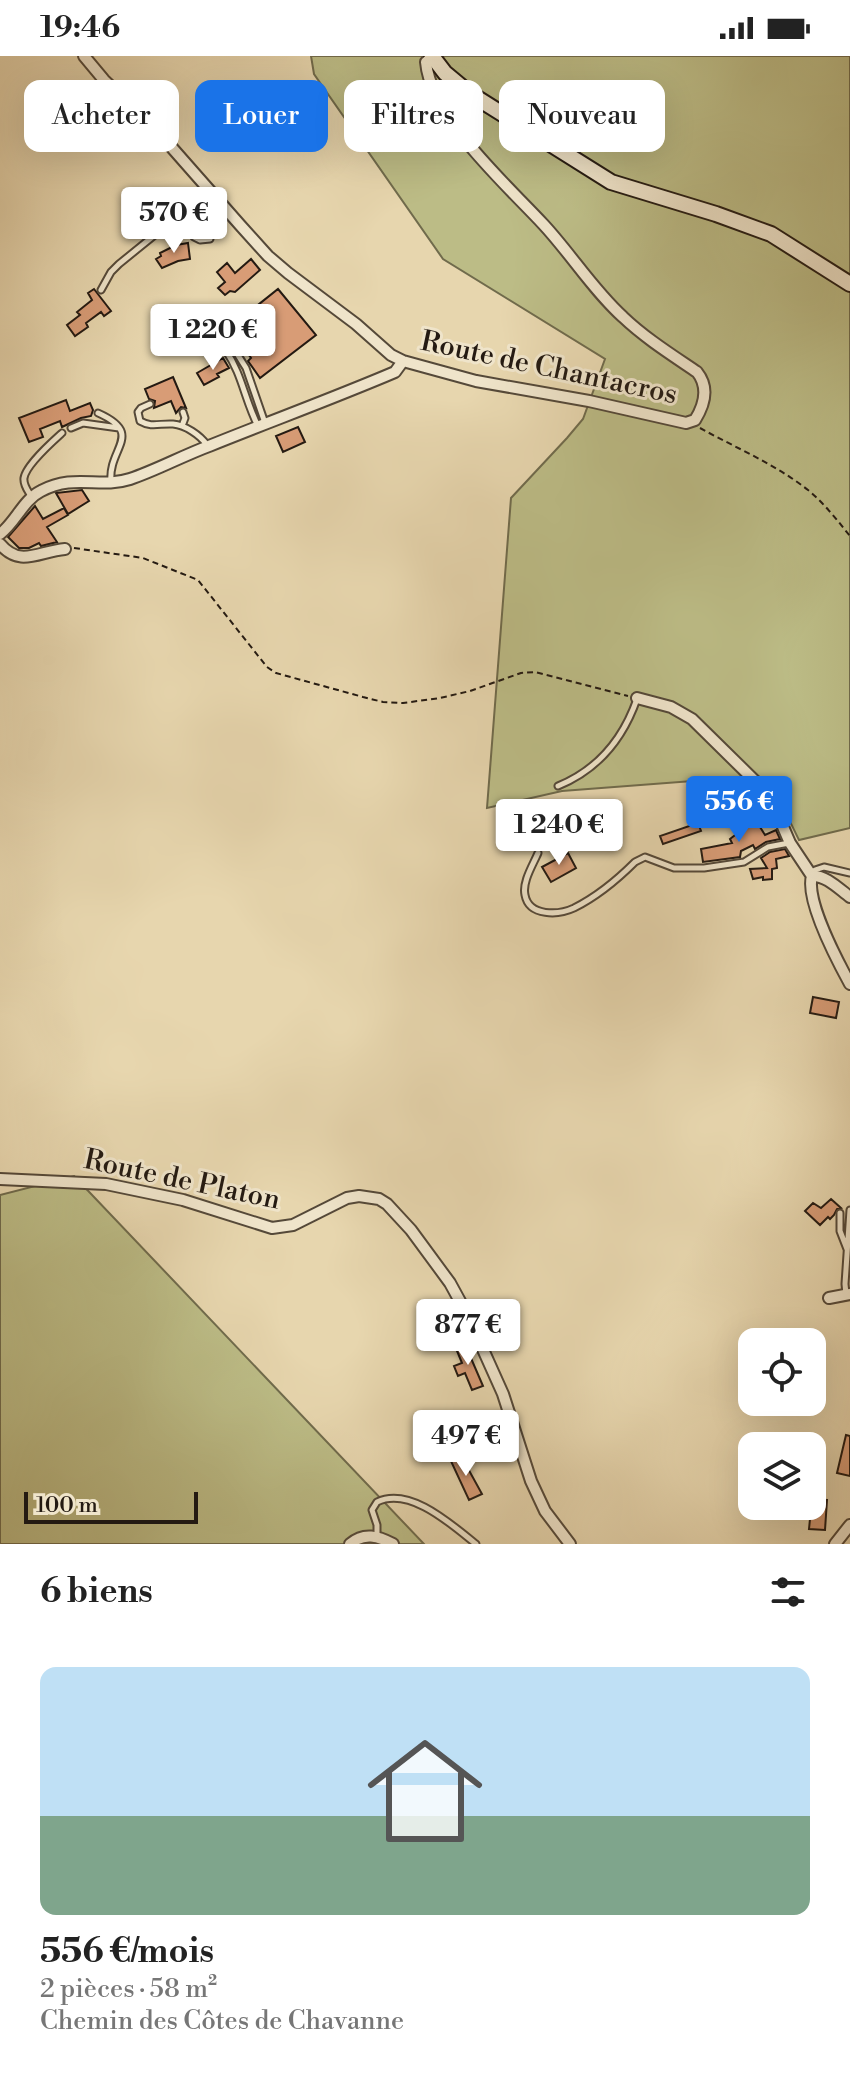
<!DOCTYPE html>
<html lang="fr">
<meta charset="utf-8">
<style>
body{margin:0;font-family:"Libre Bodoni",serif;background:#f2f2f2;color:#222;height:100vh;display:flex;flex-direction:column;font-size:30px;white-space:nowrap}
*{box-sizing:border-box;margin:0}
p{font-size:26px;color:#767676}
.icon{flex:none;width:44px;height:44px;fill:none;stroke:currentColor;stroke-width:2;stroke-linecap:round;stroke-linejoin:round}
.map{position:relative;height:1488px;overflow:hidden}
.side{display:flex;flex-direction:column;background:#fff;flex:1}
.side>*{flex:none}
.guide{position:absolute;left:24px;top:24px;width:802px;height:72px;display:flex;gap:16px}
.buttons{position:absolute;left:738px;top:1272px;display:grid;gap:16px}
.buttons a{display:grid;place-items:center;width:88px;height:88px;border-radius:16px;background:#fff;box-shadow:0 8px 32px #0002;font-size:40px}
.scale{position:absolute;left:24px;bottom:20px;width:174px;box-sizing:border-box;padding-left:8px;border:4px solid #241a12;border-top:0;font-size:22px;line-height:28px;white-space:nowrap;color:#241a12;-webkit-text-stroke:6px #efe4ca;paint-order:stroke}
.price{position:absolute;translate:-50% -68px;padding:0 18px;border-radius:8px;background:#fff;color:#222;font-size:26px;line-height:52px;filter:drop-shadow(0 2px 4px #0008)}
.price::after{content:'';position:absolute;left:50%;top:48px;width:24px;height:18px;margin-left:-12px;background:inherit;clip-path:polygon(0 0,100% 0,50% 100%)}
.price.on{background:#1a73e8;color:#fff}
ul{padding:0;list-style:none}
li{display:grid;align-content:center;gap:16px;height:424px;padding:0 40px}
li span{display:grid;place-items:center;height:248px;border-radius:16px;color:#555}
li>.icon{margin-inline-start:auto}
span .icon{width:144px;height:144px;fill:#fffc;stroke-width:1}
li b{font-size:34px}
h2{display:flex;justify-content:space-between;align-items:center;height:96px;padding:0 40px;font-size:34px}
.pill{padding:0 28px;border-radius:16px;background:#fff;box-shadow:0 8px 32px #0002;font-size:28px;line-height:72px}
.pill.on{background:#1a73e8;color:#fff}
.status{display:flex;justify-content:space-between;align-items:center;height:56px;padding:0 40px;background:#fff;direction:ltr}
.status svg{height:22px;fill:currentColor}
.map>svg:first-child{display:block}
.green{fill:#bcbc86;stroke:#706b4c;stroke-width:2}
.building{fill:#d89c76;stroke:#241a12;stroke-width:2}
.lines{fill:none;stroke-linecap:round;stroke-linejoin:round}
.lane-casing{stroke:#554939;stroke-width:9}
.street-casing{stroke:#554939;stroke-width:14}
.secondary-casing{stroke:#241a12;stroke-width:18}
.path{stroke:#241a12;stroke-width:2;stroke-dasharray:6 4;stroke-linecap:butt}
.lane{stroke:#efe4ca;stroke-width:5}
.street{stroke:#efe4ca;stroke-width:10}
.secondary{stroke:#efe4ca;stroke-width:14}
.labels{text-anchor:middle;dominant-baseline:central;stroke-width:6;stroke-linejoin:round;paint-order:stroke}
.street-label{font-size:28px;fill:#241a12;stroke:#efe4ca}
</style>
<div class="status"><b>19:46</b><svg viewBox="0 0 49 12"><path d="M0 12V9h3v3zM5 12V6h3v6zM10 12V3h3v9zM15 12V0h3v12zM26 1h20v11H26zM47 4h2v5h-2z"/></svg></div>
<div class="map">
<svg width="850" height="1488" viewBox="0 0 850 1488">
<rect width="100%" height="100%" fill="#e7d6ae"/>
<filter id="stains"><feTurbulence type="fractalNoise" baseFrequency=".0025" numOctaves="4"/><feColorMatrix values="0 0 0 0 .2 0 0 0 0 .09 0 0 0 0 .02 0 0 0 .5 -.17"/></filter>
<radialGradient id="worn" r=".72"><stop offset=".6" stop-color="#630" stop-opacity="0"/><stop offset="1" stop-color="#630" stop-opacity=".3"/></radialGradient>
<path class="green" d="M311,0H850V772L799,784C788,762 778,736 758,720L562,735L487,752L511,442L567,382L583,363L605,303L443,203L314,18Z
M74,1120L424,1488H0V1139Z"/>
<path class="building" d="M188,187L190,203L178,205L162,212L156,203L161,200L160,197L176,189Z
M251,203L260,214L235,236L230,235L225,239L218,232L225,226L217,216L227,207L235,217Z
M94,233L111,255L104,260L101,256L86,267L88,271L75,280L67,269L80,259L77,256L92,244L88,237Z
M278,233L316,279L260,322L248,305L251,302L237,283H228L224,279L231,274L229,272Z
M223,302L229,312L217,318L219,321L204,329L197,317Z
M173,321L186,352L181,351L176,357L171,345L154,352L155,345L149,343L145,333Z
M66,344L70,355L90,347L93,354L91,360L81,362L62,371L60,365L40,373L43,381L29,386L19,362Z
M298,371L305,386L283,396L276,380Z
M82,434L89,445L68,458L56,437Z
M35,450L43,463L64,452L68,459L47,471L57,486L41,490L39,487L29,492H19L8,481Z
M752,766L760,771L765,779L776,774L780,783L766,786L755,793L753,789L741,795L740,801L703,806L701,793L732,787L730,783Z
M698,767L701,775L663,788L660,780Z
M785,793L789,800L776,803L777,812L772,813V823L763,824V821L753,823L750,813L767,812L761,802L770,796Z
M568,797L576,812L551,826L542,811Z
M813,941L839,946L836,962L810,957Z
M831,1143L841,1152L837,1153L834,1159L830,1163L828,1161L820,1169L805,1155L813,1147L821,1152Z
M464,1286L483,1330L472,1334L465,1317L458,1320L454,1310L462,1307L455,1290Z
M846,1379L850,1380V1420L837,1417Z
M460,1398L482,1438L469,1444L450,1403Z
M812,1443L827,1444L825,1474L809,1473Z"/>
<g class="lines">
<g class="lane-casing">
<path id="lane" d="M186,152L194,181L200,184L210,183
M101,234L111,216L119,208L209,135
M231,288L246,312L265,367
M226,295C242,318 245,345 258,370
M150,348L141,352L138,356L140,365C152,372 160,367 173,368C185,369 200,379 207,389
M98,357C145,378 108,392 111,425
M182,370L185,362L183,356
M71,372L83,367L119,372
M31,440C28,435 23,429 24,422C26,409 52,386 62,377
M558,730C597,714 623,683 637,643
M538,797C533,809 522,826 525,839C529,861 559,859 574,852C596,841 618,823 635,806L645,801L674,812H704L744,806L768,791L789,787
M813,820L815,814L824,811L850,817
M840,1157V1175L847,1193
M846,1238L845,1228L850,1154
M377,1480V1469L372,1454L377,1446C410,1430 452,1469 476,1488"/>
</g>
<g class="street-casing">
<path id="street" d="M84,0L104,24L159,77L240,169L268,200L288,217L356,268L391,299L403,305L476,325L589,345L686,367L695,364C705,348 709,331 697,316C672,299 645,282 623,261C593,234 571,198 543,168C506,128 431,62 426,6L432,1
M0,478C16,466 23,444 41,435C75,417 99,433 130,423C157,414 182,400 209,390C271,365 334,342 395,316L403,305
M0,488C20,512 39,495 65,493
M637,642L671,651L692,663L754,724L774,750L790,787L812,820
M850,841C839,833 826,819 812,820C805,844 838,906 850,928
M0,1123L106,1128L183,1144L272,1172L293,1169L347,1142L359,1140L379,1143L387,1148L411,1174L450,1227L468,1260L503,1338L531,1425L545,1455L570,1488
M829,1242L850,1238
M350,1488C364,1476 378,1480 393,1488
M835,1488L850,1469"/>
</g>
<g class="secondary-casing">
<path id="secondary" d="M432,0L445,17L469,37L611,126L716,158L771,178L850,228"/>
</g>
<path class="path" d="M700,372C736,392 775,408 808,434C824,447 837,464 850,480
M74,492L143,502L198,524L267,611L276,617L363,641L383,646L403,647L440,642L470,635L521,617L535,616L628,640"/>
<use href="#lane" class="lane"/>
<use href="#street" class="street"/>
<use href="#secondary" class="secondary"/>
</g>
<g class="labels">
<g class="street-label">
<text transform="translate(549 312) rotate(12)">Route de Chantacros</text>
<text transform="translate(182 1124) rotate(12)">Route de Platon</text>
</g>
</g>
<rect width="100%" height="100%" filter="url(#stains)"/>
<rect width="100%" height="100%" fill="url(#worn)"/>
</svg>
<div class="buttons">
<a><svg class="icon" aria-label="locate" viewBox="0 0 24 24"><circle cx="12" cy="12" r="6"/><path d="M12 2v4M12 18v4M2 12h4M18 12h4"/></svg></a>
<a><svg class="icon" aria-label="layers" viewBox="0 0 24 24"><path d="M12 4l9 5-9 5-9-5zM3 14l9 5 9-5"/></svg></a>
</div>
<div class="scale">100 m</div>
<b class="price" style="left:174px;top:199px">570 €</b>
<b class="price" style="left:213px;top:316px">1 220 €</b>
<b class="price on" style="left:739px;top:788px">556 €</b>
<b class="price" style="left:559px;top:811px">1 240 €</b>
<b class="price" style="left:468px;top:1311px">877 €</b>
<b class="price" style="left:466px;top:1422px">497 €</b>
<div class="guide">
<a class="pill">Acheter</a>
<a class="pill on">Louer</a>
<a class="pill">Filtres</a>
<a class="pill">Nouveau</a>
</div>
</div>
<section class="side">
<h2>6 biens<svg class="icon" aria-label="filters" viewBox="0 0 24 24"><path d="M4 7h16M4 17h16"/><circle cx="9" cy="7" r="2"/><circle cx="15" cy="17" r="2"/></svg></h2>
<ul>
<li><span style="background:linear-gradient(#bfe0f5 60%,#7fa58c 0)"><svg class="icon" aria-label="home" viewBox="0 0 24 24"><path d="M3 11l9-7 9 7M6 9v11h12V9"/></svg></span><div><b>556 €/mois</b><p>2 pièces · 58 m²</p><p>Chemin des Côtes de Chavanne</p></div></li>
</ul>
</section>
